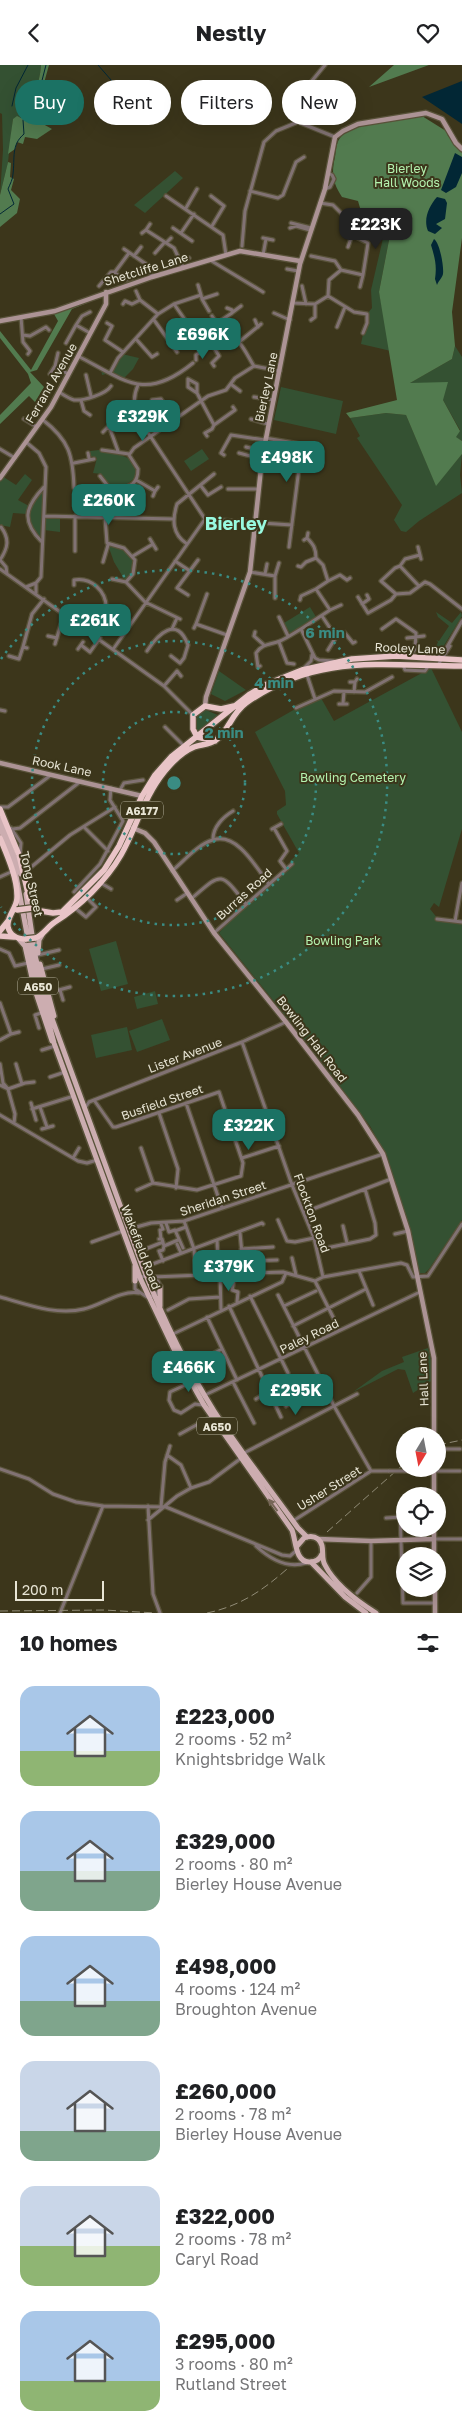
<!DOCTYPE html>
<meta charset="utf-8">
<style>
body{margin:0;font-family:"Golos Text",sans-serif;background:#f2f2f2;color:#202124;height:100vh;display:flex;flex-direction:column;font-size:19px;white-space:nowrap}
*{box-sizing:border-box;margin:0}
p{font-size:16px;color:#757577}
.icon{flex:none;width:28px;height:28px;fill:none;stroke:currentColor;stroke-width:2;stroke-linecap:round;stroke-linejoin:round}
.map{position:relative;height:1548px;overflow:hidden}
.sheet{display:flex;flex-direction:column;background:#fff;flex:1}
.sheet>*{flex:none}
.top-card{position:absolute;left:15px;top:15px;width:432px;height:45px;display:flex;gap:10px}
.needle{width:32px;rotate:190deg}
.controls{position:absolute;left:396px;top:1362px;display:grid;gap:10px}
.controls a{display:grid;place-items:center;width:50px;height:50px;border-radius:50%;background:#fff;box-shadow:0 5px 20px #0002;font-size:25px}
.scale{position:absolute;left:15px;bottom:12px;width:89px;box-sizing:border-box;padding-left:5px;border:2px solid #e8e5d5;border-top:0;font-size:14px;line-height:18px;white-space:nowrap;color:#e8e5d5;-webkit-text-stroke:4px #3c361b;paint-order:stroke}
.price{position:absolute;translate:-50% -42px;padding:0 11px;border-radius:10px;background:#1b7264;color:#fff;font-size:16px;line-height:32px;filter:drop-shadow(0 1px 2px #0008)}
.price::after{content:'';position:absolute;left:50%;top:30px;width:15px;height:11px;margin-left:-8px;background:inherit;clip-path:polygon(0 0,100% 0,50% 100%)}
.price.selected{background:#222;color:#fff}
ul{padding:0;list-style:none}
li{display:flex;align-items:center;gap:15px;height:125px;padding:0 20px}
li span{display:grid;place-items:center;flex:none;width:140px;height:100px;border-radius:15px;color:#555}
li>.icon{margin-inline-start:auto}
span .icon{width:60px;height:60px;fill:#fffc;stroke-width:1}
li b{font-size:21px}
h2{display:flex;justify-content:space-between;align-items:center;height:60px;padding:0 20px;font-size:21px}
.pill{padding:0 18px;border-radius:22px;background:#fff;box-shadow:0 5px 20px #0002;font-size:18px;line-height:45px}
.pill.selected{background:#1b7264;color:#fff}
header{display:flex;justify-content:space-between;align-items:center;height:65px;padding:0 20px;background:#fff;font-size:22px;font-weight:700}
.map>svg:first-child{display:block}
.green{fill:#345132}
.forest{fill:#527b4f}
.water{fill:#022735}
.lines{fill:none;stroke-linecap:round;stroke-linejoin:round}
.stream{stroke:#022735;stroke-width:1}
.street-casing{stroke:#585239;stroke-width:5.5}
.secondary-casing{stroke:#585239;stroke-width:7}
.primary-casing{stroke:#585239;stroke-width:8}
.highway-casing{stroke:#585239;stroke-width:8}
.street{stroke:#817273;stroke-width:3}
.secondary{stroke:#ac9395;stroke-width:4.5}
.primary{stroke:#ccadb0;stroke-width:5}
.highway{stroke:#e9c4c7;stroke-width:5.5}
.rail{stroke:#918c77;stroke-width:1;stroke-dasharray:8 4;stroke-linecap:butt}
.street-bridge-casing{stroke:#585239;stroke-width:5.5;stroke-linecap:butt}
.highway-bridge-casing{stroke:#585239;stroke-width:8;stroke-linecap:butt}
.street-bridge{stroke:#817273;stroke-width:3}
.highway-bridge{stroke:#e9c4c7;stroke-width:5.5}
.oneway{fill:#766657}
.ring{fill:none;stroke:#3a8c83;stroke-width:2.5;stroke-dasharray:2.5 5}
.labels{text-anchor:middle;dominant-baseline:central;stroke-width:4;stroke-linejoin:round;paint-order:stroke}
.shield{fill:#3c361b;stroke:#b4b09d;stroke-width:1}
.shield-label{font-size:11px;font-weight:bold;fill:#e8e5d5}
.park-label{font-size:12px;fill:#b5f4b0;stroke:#3c361b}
.street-label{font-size:12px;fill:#e8e5d5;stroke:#3c361b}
.district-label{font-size:18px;font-weight:bold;fill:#98fae0;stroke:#3c361b}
.centre{fill:#3a8c83;stroke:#3c361b;stroke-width:2.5}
.ring-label{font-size:15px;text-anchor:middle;font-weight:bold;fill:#3a8c83;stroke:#3c361b;stroke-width:4;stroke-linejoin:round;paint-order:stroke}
</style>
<header><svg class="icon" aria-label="back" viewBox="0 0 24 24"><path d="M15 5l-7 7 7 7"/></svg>Nestly<svg class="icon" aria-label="heart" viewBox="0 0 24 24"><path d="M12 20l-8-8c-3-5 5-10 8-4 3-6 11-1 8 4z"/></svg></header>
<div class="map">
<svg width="462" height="1548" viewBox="0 0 462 1548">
<rect width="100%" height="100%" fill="#3c361b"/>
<path class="green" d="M0,0H41C40,21 31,36 20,53L13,54L8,97L0,130L3,85L2,49L0,48Z
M175,106L183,113L145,148L134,140Z
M384,169L390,170L379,227L391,286L361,279L367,249L372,243L371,225Z
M455,281L462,292V376L455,372L460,365L443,335L408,319L452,294Z
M122,289L139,293L133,304L123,314L110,308L102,310L101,303L110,307Z
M281,322L343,336L336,369L274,355Z
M386,348L406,350L436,420L462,389L460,410L462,428L419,456L406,467L401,466L394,455L402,440L357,373L360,371L350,353Z
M202,384L209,394L191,406L184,396Z
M99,385C113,389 143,390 135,413L122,423H111L101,409L93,408L97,393L91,391L90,386Z
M25,409L32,415L18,435L29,441L44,422V450L60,451V467L44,465L43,477L35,470L27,449L13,448L10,462L0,460V413L2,411L16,420Z
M108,480L124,483L135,495L133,509L126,517L114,497Z
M310,542L316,552L290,568L284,558Z
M436,547L452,558L461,547L462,551L440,587L433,590L420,589L417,585L419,574V587L433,588L438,577L436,575L439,576L449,561L438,552Z
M431,603L462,667V764L439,842L434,838L430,844L438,854L462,857V1155L429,1204L425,1208H419L411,1170L388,1094L370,1061L309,980L219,868L245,838L292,799L290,796L299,788L277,749V746L286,740L285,726L255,667L297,643L321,633L334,656Z
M219,606L246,625L225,636L211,629Z
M206,645L220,651L197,669L195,653L200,646Z
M116,876L128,919L101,926L89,884Z
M155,926L158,939L137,944L134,932Z
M162,954L170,975L137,987L129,966Z
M127,962L132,985L96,993L91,970Z
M428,1283L433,1304V1315L413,1328L405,1305L398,1304L353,1327L382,1306L404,1297L402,1292Z"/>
<path class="forest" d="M41,0H49L34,54L52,64L37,74L25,72L23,79L17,77L15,84L8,89L13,54L17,51L21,53C31,35 40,21 41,0Z
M394,0H429L369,22Z
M422,51L446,66L448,71L462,87V173L452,247L455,281L452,294L410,318L448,317L443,335L460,366L456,372L462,376V389L436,421L406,350L386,348L350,353L346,348L397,335L379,227L390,170L365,160L358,136L342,132C333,118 331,109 335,92C336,86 336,78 340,73C350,58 403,54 422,51Z
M8,97L11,98L10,112L14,114L11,125L20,134L17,148L0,162V130Z
M79,238H87L72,244L37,305L30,307L44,322L35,337L29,331L0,359V350L31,318L28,309L0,273V266L31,305L58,256L54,249Z"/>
<path class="water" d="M462,16V59L422,32Z
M455,88L462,92V108L456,122L446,128L441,125Z
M437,132L445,134L447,138L445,154L436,159L442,163L435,169L428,166C423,154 429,141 437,132Z
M434,174C440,178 444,202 443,209C442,213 439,215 437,220L435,214C437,201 435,193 431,180Z"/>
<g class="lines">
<path class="stream" d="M98,0L139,47
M12,41L16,23L28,0
M0,149L14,139L8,124C10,119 13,114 13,109C15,93 11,80 24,69L23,55L38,31L46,0"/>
<g class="street-casing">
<path id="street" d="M325,0L292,40C290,48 293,52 298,57L335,72
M325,124L330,122L334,114L332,110L328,108
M250,126L278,133L283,130L296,97L304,92
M166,131L223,170L226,190
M211,131L224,141L212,161
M320,138L333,140L346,153
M186,143L197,124
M291,158L311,163
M150,159L146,165L174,183L183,202
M173,163L192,176
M290,163L296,161L310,165
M142,168L146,165
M181,168L194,149
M263,173L273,175
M166,178L171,173
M242,181L245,146L264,77L276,66L298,57
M124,184L146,199L152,212
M155,188L164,178
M263,190L266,174
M134,191L141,182
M311,191L335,196L341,205
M210,195L263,227
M176,198L189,193
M287,204L298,206
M115,208L125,215L132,213
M198,220L201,230
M99,221L111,207H115L129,188
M302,221L306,239
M360,222L363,210
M136,226L140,235
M328,231L354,247L367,249V258L363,268
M202,234L209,246
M293,238L315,239L328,231L329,215L341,205L363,210L368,178L352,170L348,182
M123,239L125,236L132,239L140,235L158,249
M233,247L241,241
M274,248L290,255
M212,251L217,258
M21,252L23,277L30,286L28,289
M154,255L177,287
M255,255L258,262
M311,255L315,252V239
M107,258L112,261L105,275L123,287
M76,260L82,251L90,247
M337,262L345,242
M23,270L30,271L46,262L49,265
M224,271L217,258L232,248V245L227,243
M136,274L152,292L157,289
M170,276L190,262L174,239
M239,277L261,259
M66,278L76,260L90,268
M212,279L219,291L212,298L214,301
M58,288L55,301L68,309
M78,291C126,316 145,337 193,298
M196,295V290L224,271C240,270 246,289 254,301
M254,301L280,306
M110,308L118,293L158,249L174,239L201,230L202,234L217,229
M50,309L55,301
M86,310L91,331
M138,320C133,331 133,340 137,351L205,454L292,460
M232,320L240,326
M59,327C64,330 68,333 74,335C84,336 106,329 111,321
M197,328V319L188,314V322L197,328L214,360L235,345L233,342
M254,332L274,335
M81,335L84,346L90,350
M152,338V335L161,334L175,354
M120,346L125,340H134
M24,354L37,362
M251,354L268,359
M43,355C69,375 73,390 74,423L80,424
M107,363L113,357
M103,367L107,363L110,364L118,386
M207,371L205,368L212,364L214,360
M265,373L318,382
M26,377L39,388L46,402L41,512L36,518V528
M246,382L263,386
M0,384L15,393
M102,385L129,389
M88,388L89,393
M239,388L262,394
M224,390L221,388L231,370L265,375
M74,398L94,394
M100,411L111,425
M136,415L155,426L153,431
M201,421L208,430L221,422
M228,424H259
M155,426L158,422
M44,451L174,454
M307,473L308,468
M150,474L153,479
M304,475L307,473C314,480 316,484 316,493L323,500L328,516L316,524L330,545L301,564L315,593L319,595L334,596
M42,477C21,456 25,442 44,422
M187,479C172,469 172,455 177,439L214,409
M289,482L302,380
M418,482L421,494
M75,486V451
M133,491L153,479L156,484
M0,495C8,483 10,474 1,462
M0,495L6,502L7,509
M175,496L190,506
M103,497L108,480
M298,501L301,502L306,497L316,493
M400,501L418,520
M400,501L405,494L420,490
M0,504L164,621L193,650
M250,507L275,511V533
M265,509L267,499
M275,511L279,498
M112,514L126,517
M328,516L340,510L347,515L350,513
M74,520V515C91,512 107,526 106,544L88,565
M26,522L36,518
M396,529L410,528L425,517L430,519L462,544
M396,529L381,516L395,503L400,501
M188,530L177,523L198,495
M358,532L368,548L391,535L396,529
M300,535L301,531L316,524
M362,539L369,534L367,530
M330,545L341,540
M322,551L336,572L344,567L353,578L355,577
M279,552L288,571
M180,554L145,537L126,517L133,509L135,495L124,483L107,478L105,452L109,427C121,421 138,426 138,404L129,390L134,383L208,331L226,325L235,313L254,301
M196,559L207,529
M194,563L196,559L227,570
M172,564L177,553
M382,564L396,554L416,568L415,584L409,592
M255,567L254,571L264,580
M48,571L57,573
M407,573L424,571
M279,577L287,598L294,599
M55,579L61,559L66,550
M81,580L90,587L100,573
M23,582L32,549L44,534
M114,583L205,454
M78,584L83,577
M328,585L336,572
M147,586C158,569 177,550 188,580L184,593L180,598L171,591
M9,591L19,594L23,582L27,583
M437,593L443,589L462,556
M403,600L405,605L425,606L429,600
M438,600L450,581
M260,601L258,602L256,588C263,578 270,580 280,576C287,573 294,568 301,564
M304,603L311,596L312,590
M307,610L315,634
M350,617H355L357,614
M164,621L177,606L181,611
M354,627L355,617
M343,638L344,627
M339,639H347
M296,643L334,626L365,627L392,612
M0,645L5,646
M165,662L184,681
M120,725L124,718L143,715
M0,742H8L51,710
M84,762L108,786
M11,763L21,778L20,789
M274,763L287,786L280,796L286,804
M13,764L20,763L81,716
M272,764L281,759
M213,774C213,762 223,752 233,746
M172,806C184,796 198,779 213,775C237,767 256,802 268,818
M24,808L70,770L115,742
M0,812L11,807
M99,817L111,824
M74,827L100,799L123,756L110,735L111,723
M191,834C221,808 220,805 245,838
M177,835L186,829
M75,843L86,852L96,842L87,833
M437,854L462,857
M455,856L462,818
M214,868L292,799
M0,884L9,888L15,901L28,898
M38,890L59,885
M42,904L59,900
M26,924L34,922
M60,925L63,935
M48,928L70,922
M0,938L11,969L0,975
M39,963L35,950L41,948
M11,969L19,967
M242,977L292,1120L314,1173L323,1212
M42,985L55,981
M0,999L3,1018L8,1024L25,1018L34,1017
M16,999L22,1019
M50,1012L65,1007
M0,1020L8,1024L15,1049L14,1058
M94,1035L113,1062H116L219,1027L243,1098L241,1111L197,1125L153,1118L137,1125
M31,1038L36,1055
M186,1038L222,1143
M40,1042L47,1062
M85,1043L89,1037L242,977L286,957
M32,1044L74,1031
M159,1048L178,1104L176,1123
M0,1050L78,1096L87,1098L97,1095
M42,1064L53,1061
M141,1083L153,1118
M73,1093L79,1083
M242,1093L279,1081
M305,1147L391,1114
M278,1155L287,1176L295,1177L314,1173
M184,1156L194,1184L196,1211
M166,1158L169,1167L175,1165L183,1183
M161,1159L163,1164L160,1165L161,1174H159H162L164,1181L163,1185L159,1186L163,1196
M343,1161L347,1178
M129,1164L151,1158L184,1156L383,1089
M175,1166L186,1162
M240,1168L244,1209
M395,1169L408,1166
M217,1175L218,1197
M92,1177L123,1166
M177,1179L181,1188
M164,1181L178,1175
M241,1184L273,1182
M143,1185L163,1177
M317,1185L370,1174L376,1170L375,1158L365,1124
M292,1193L296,1210
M196,1198L277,1195
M150,1200L262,1158L263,1159
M359,1206L373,1240
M235,1210L232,1225L238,1227L237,1237
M144,1211C153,1212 160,1214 160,1224L155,1231L147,1232L135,1224V1216Z
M220,1211L221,1244
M152,1212L283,1207L315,1216L323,1212L401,1198L407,1200L413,1212L428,1211L462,1159
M315,1216L339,1264
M278,1230L334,1341L371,1406
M250,1231L288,1308
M0,1232C26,1239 56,1251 84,1244C102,1240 120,1225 139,1228
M229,1241L281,1352
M284,1241L316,1226
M168,1245L189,1234L220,1232
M207,1252L237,1315
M293,1261L366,1224
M173,1269L282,1217L286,1208
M197,1297L222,1284
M189,1313L185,1320L170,1327L169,1335L174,1345L181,1348L195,1339L203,1340
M233,1317L254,1358
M272,1329L281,1325L290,1339
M205,1330L420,1227
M256,1334L270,1326
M286,1341L294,1336
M180,1369L211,1352
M438,1384H460
M244,1388L357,1329
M167,1390L181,1400L191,1423
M0,1404L29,1414L53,1429L76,1437L103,1441L166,1442L282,1490L290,1491L297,1485
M405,1406H460
M148,1441L153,1529L160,1548
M161,1442L165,1397L170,1381
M405,1442L400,1445L403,1538H435
M386,1453L401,1452
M148,1455L177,1431L191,1423L209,1417L240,1394
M293,1456L371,1406H389
M434,1474H462
M256,1481C270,1494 287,1504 306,1498
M357,1528L371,1512V1476
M60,1548L103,1441"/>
</g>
<g class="secondary-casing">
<path id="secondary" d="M0,256L55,246L152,212L240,186L300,196
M0,413L51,342L106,239V227
M205,641L206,632L250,507L262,394L300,199L325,124L335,72L343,66L358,59L426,48L442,54L456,78L462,84
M0,698L142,731
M133,763L145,768L154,777L214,868L286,957L358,1050L383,1089L408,1166L434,1293V1371
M434,1431V1404
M434,1464V1491
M318,1474L371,1476L434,1474
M435,1548V1524"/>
</g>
<g class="primary-casing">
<path id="primary" d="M0,754L21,809
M0,762L14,800L31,890L54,978L141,1215L182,1301L204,1340L292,1465C296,1475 295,1498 310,1497C316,1497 320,1494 322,1489
M26,829L35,890L47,940L139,1192C159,1245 184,1298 214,1346C240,1386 270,1424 298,1463L307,1472
M19,874L25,881L34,922L52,976
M38,888L39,875L42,870
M40,899L54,951
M135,1216V1201
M160,1241V1222
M297,1481L304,1473C309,1471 314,1471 318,1474C326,1481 320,1492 325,1500C335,1520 357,1536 376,1548
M311,1497L345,1532L366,1548"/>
</g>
<g class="highway-casing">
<path id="highway" d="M215,676L197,672L193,664V650L205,641L221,644L234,641
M0,744L19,790L29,833L36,843
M0,773C7,790 18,814 17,833C17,843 6,852 8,862C10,871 18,874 26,874
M41,846L53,848L62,847L104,805L119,781L142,731L155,710L171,692L250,629L267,619L302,605L352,594L396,591L462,595
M0,866L8,856
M0,871L14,872
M35,873C44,870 47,862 55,857C80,841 106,816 121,790C133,769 140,745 152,725C161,709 177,689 194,682C202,679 209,680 216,675C229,666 231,649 246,638C317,588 382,601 462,601"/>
</g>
<use href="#street" class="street"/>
<use href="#secondary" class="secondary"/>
<use href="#primary" class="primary"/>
<use href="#highway" class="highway"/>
<path class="rail" d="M438,1380L462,1375
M327,1467L405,1398
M0,1546L104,1545L156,1548
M207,1548C240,1541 262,1526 287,1504"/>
<g class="street-bridge-casing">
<path id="street-bridge" d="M389,1406H405"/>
</g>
<g class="highway-bridge-casing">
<path id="highway-bridge" d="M17,845L32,843
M26,874L35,873"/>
</g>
<use href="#street-bridge" class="street-bridge"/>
<use href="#highway-bridge" class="highway-bridge"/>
</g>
<defs><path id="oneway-solid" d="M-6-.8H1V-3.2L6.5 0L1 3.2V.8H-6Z" transform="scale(1.25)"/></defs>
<use class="oneway" href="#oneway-solid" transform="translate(273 1440) rotate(-126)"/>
<g class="ring">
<circle cx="174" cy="718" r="71"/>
<circle cx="174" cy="718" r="142"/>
<path d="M1 594A213 213 0 1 1 1 842"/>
</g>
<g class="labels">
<g class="shield">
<rect x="121" y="736.5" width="42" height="17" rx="4"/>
<rect x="18" y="912.5" width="40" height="17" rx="4"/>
<rect x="197" y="1352.5" width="40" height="17" rx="4"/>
</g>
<g class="shield-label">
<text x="142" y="745">A6177</text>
<text x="38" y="921">A650</text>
<text x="217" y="1361">A650</text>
</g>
<g class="park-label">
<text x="407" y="103">Bierley<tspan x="407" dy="14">Hall Woods</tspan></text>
<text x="353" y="712">Bowling Cemetery</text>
<text x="343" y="875">Bowling Park</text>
</g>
<g class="street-label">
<text transform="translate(146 204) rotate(-17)">Shetcliffe Lane</text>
<text transform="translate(51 318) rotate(-60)">Ferrand Avenue</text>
<text transform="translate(266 322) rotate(-78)">Bierley Lane</text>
<text transform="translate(410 583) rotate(2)">Rooley Lane</text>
<text transform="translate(62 701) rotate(12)">Rook Lane</text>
<text transform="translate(32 819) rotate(77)">Tong Street</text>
<text transform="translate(244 829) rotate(-42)">Burras Road</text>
<text transform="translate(312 974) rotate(52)">Bowling Hall Road</text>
<text transform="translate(185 990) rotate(-21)">Lister Avenue</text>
<text transform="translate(162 1037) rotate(-19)">Busfield Street</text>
<text transform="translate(223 1133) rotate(-18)">Sheridan Street</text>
<text transform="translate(312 1148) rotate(70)">Flockton Road</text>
<text transform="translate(141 1182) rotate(69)">Wakefield Road</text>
<text transform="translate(309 1271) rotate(-26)">Paley Road</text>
<text transform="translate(423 1314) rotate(-92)">Hall Lane</text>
<text transform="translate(329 1423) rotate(-32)">Usher Street</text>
</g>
<g class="district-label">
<text x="236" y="458">Bierley</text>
</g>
</g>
<circle cx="174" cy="718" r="8" class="centre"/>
<g class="ring-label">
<text x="325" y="573">6 min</text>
<text x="274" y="623">4 min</text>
<text x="224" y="673">2 min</text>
</g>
</svg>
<div class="controls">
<a><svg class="needle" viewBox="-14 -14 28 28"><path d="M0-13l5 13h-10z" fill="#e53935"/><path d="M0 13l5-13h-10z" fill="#757577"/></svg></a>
<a><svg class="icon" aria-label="locate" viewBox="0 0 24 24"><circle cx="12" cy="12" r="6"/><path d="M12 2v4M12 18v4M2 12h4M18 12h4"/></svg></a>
<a><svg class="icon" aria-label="layers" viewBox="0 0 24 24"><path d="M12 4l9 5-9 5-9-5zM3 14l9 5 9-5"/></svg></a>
</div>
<div class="scale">200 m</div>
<b class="price selected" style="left:376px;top:185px">£223K</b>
<b class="price" style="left:203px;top:295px">£696K</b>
<b class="price" style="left:143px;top:377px">£329K</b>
<b class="price" style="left:287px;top:418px">£498K</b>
<b class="price" style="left:109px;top:461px">£260K</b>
<b class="price" style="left:95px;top:581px">£261K</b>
<b class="price" style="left:249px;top:1086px">£322K</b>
<b class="price" style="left:229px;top:1227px">£379K</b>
<b class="price" style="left:189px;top:1328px">£466K</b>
<b class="price" style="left:296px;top:1351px">£295K</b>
<div class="top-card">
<a class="pill selected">Buy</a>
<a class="pill">Rent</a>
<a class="pill">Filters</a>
<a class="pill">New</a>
</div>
</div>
<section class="sheet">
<h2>10 homes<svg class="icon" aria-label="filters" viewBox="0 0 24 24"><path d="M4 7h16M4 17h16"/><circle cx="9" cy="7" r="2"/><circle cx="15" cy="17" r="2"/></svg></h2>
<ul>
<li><span style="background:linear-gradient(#a9c7e8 65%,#8fb573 0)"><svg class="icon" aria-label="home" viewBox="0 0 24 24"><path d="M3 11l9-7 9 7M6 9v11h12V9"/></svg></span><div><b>£223,000</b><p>2 rooms · 52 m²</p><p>Knightsbridge Walk</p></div></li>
<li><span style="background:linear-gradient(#a9c7e8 60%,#7fa58c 0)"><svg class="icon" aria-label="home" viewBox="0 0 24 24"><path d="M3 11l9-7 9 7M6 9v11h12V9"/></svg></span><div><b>£329,000</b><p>2 rooms · 80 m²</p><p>Bierley House Avenue</p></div></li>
<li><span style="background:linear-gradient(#a9c7e8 65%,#7fa58c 0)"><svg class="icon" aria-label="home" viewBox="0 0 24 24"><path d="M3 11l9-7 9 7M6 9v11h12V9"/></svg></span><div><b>£498,000</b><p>4 rooms · 124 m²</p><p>Broughton Avenue</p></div></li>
<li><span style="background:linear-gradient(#c9d6e8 70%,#7fa58c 0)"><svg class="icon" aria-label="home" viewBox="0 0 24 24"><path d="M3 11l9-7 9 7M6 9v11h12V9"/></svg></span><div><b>£260,000</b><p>2 rooms · 78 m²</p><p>Bierley House Avenue</p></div></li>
<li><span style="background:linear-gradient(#c9d6e8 60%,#8fb573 0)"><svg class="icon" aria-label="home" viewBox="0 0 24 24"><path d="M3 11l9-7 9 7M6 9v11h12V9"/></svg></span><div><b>£322,000</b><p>2 rooms · 78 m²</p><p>Caryl Road</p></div></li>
<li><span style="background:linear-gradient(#a9c7e8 70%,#8fb573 0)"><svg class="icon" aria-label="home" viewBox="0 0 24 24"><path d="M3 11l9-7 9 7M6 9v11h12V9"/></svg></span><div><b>£295,000</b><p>3 rooms · 80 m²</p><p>Rutland Street</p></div></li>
</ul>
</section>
